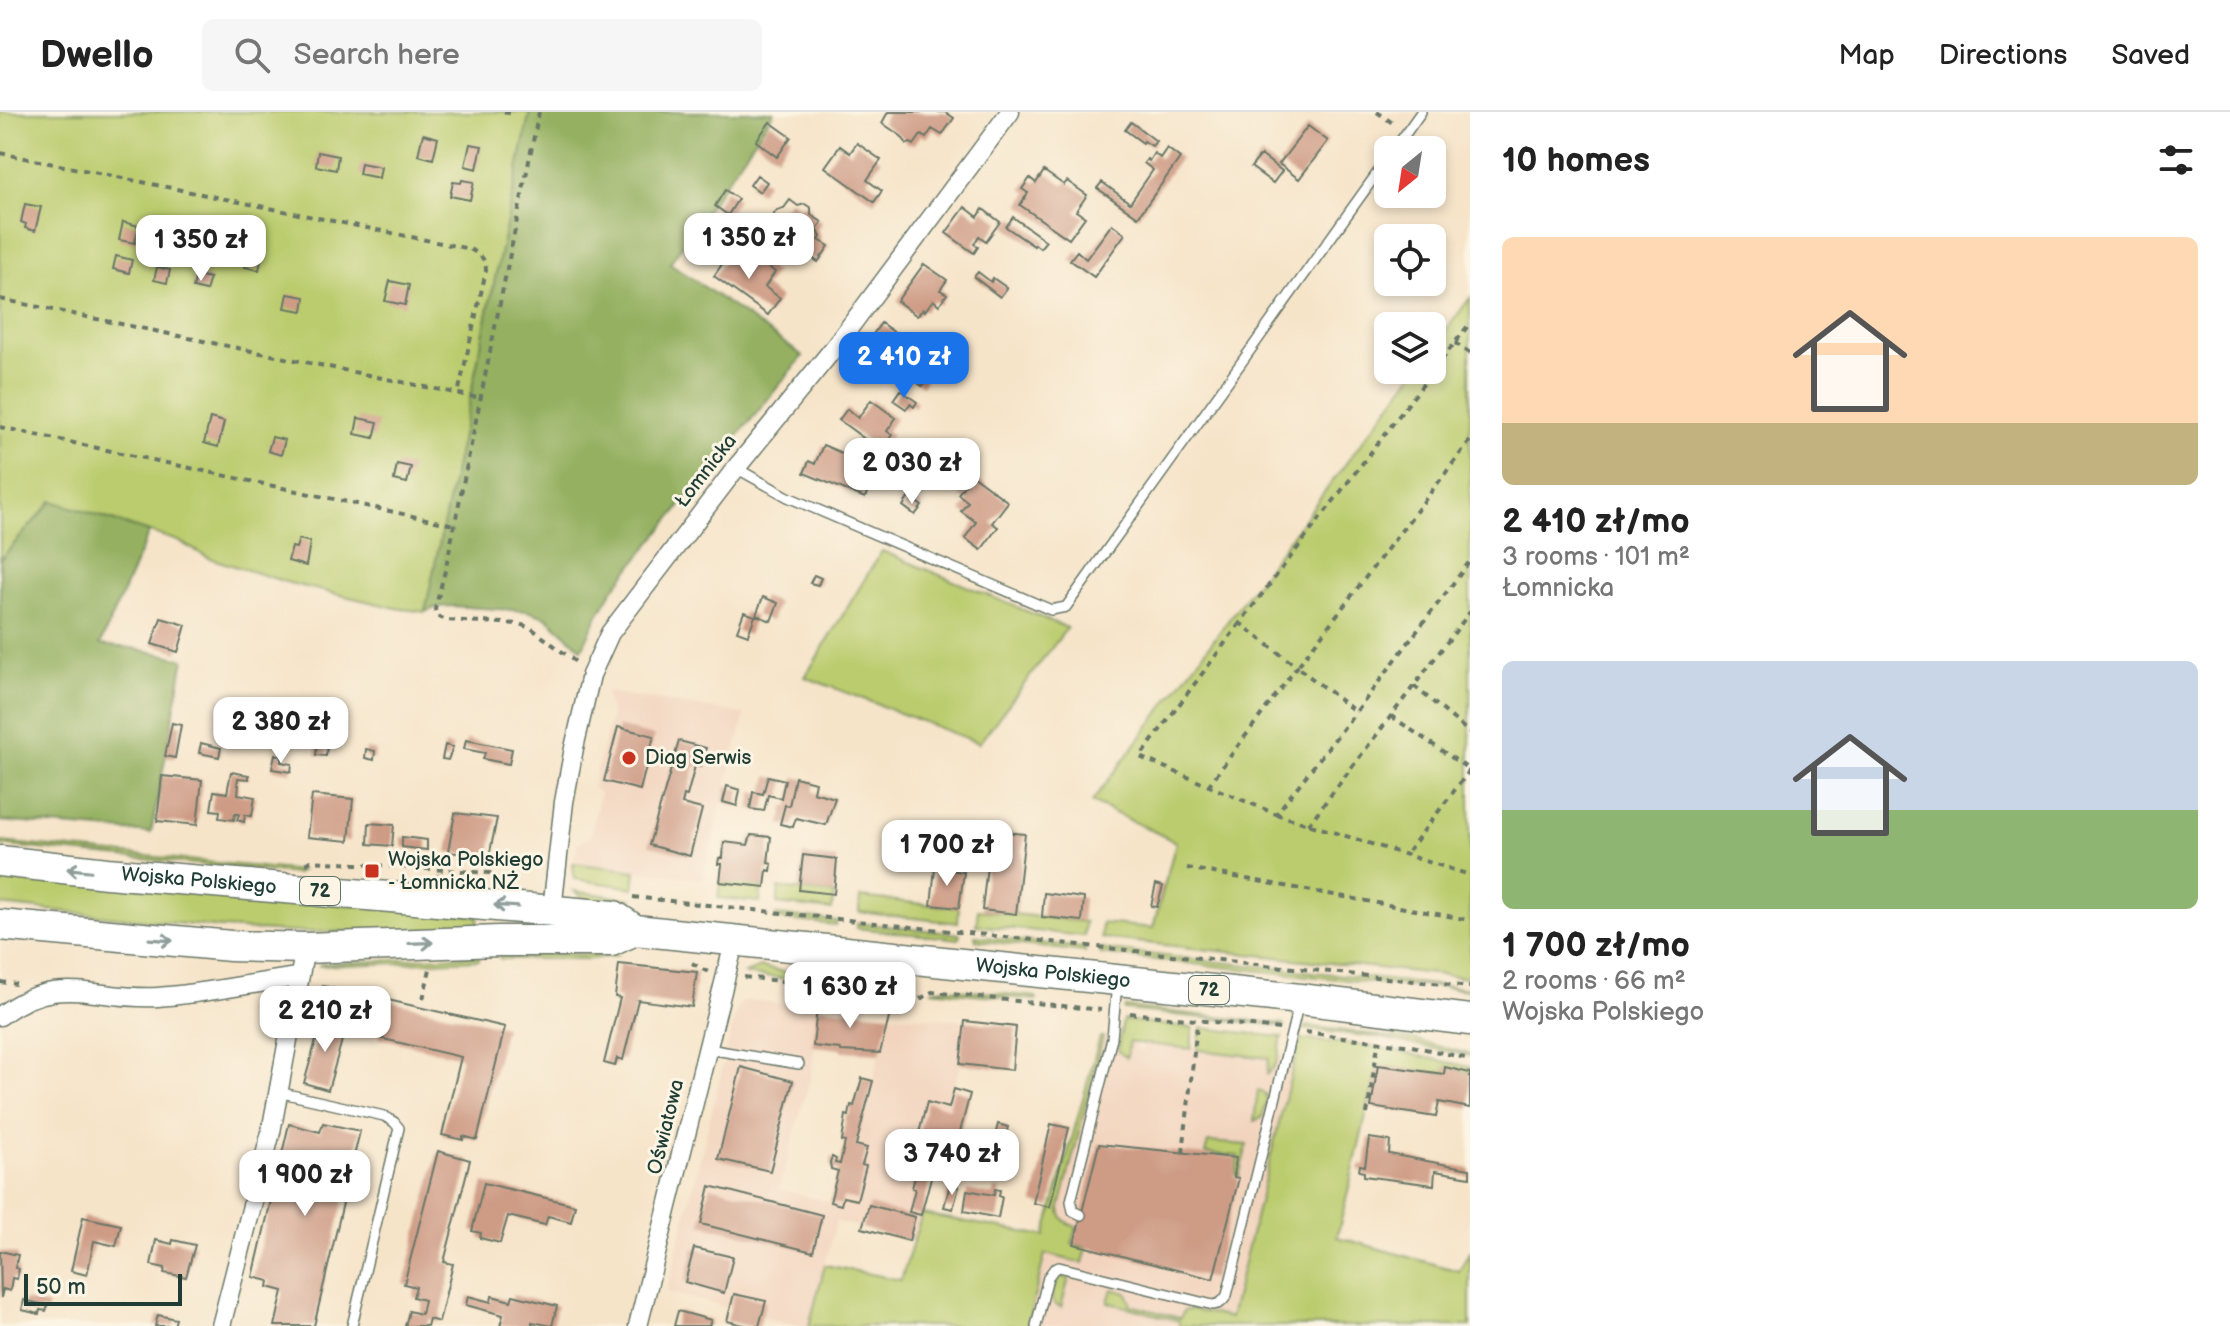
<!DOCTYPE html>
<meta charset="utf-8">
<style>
body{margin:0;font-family:"Balsamiq Sans",sans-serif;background:#f6f6f6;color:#222;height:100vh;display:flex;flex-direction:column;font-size:30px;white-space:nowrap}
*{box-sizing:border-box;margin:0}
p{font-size:26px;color:#767676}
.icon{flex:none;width:44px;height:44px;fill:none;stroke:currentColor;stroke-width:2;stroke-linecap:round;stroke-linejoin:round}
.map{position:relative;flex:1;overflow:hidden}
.details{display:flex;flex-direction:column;background:#fff;width:760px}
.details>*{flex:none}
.needle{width:52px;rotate:210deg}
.buttons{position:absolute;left:1374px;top:24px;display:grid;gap:16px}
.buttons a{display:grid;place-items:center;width:72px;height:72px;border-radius:12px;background:#fff;box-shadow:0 4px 12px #0003;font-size:40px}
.scale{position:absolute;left:24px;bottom:20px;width:158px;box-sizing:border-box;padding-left:8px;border:4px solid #1f3d34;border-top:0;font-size:22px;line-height:28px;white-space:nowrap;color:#1f3d34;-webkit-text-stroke:6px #fcf5e5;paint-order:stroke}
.price{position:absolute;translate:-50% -68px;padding:0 18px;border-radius:16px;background:#fff;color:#222;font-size:26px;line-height:52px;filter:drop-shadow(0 2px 4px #0008)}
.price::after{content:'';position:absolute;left:50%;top:48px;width:24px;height:18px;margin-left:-12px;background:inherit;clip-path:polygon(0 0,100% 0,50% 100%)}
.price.on{background:#1a73e8;color:#fff}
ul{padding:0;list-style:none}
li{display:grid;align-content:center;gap:16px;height:424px;padding:0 32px}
li span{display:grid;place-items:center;height:248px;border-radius:12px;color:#555}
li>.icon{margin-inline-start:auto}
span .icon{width:144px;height:144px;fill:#fffc;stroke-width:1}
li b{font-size:34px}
h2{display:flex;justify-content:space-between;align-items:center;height:96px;padding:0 32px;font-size:34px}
header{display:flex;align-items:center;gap:48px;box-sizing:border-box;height:112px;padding:0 40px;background:#fff;border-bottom:2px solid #e0e0e0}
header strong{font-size:38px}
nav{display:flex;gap:44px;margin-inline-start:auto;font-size:28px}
.search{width:560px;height:72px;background:#f6f6f6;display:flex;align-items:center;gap:20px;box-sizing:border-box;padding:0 28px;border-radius:12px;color:#767676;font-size:30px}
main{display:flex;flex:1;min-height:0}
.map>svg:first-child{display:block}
.built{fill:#f2d4be}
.green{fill:#bbcc6e;stroke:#6d8451;stroke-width:2}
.forest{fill:#94b061;stroke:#5a764a;stroke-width:2}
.building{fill:#ce9b85}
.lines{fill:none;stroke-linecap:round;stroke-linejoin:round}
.service-casing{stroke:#6a7768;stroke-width:12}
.minor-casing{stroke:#6a7768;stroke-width:21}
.primary-casing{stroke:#6a7768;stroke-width:33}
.path{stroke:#6a7768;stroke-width:4;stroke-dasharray:6 6;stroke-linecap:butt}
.service{stroke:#fff;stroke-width:9}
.minor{stroke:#fff;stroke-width:18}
.primary{stroke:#fff;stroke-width:30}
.oneway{stroke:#8f9e9a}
.poi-dot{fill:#c8321e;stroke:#fcf5e5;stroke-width:3}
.labels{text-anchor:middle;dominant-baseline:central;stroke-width:6;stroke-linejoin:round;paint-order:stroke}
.shield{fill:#fcf5e5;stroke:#617469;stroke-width:2}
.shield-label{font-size:18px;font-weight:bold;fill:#1f3d34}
.street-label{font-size:20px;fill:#1f3d34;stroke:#fcf5e5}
.poi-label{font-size:20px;fill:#1f3d34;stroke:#fcf5e5;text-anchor:start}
</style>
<header>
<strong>Dwello</strong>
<div class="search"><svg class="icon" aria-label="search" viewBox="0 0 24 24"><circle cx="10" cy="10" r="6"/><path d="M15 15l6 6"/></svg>Search here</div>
<nav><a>Map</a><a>Directions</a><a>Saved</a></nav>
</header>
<main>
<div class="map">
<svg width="1470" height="1214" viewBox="0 0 1470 1214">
<rect width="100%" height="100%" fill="#fcf5e5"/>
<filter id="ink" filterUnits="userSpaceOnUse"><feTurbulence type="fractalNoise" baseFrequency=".0125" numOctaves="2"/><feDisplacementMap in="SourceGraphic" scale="16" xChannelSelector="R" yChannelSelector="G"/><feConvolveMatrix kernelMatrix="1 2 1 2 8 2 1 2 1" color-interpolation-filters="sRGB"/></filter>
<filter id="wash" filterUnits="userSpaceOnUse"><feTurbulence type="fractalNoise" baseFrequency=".006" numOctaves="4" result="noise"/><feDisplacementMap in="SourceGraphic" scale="32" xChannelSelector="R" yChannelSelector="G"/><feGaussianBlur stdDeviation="1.8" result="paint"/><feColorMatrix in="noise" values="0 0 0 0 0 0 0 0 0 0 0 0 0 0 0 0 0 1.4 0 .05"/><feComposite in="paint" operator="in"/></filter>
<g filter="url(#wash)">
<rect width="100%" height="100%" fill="#f6e4c9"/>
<path class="built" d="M607,580L745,602L702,767L573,751L578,731L590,725L600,681L592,676L612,602L606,585Z
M746,888L817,895L812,959L779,1077L840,1093L890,902L965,909L960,952L915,1130L836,1109L809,1214H799L667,1180L738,893Z
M1100,925L1135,928V936L1143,938L1145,929L1309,947L1240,1214H1022Z"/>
<path class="green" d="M0,0H530L425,500L396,496L289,471L209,446L178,429L52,389L0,448Z
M1470,186V866L1101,826L1102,811L1153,816L1176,730L1092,690L1416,258H1432V237Z
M882,439L1067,516L979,631L805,565Z
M0,730L301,759L297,762L0,733Z
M573,751L636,759L634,776L574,767Z
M0,763L478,804L479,819L289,820L223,816L0,793Z
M442,766L482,770V778L442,770Z
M720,770L762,774L760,790L718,786Z
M779,776L834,782L832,798L777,792Z
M574,779L632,787L631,792C613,790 588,792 574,779Z
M860,785L959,796L958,811L859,800Z
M978,798L1085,810L1084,824L976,813Z
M776,803L836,809V813L775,807Z
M857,811L960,822L959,827L857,816Z
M975,824L1085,836V840L976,828Z
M1099,837L1470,877V878L1414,872L1413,875L1100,842Z
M564,842L619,843L590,847H501L499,845V843Z
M479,843V848L319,854L320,852Z
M760,855L833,870L832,872L743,862Z
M945,876L1036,885L1037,888L931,878Z
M1125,895L1283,912L1284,914L1124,898Z
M1123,908L1193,916L1191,937L1129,930L1127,946L1119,940L1118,936Z
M1307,914L1413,928L1470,942V944L1382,926L1304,917Z
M1201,916L1282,925C1279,937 1280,955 1267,961L1269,946L1198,938Z
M1100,925H1103L1060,1095C1060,1106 1066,1112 1077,1115L1072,1132L1087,1136L1083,1151L1045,1142L1027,1214H809L825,1153L901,1168L922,1102L1045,1124Z
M1300,927L1377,935L1470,955V961L1446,955L1444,962L1378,954L1337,1125L1459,1159L1470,1139V1214H1179V1209L1108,1190L1112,1177L1127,1181L1131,1193L1180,1206L1184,1199L1191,1197L1230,1206Z
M1258,978L1265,982L1267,988L1262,1006L1254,1009Z
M1208,1030L1247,1033L1239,1064L1236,1063L1238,1044L1205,1041Z
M1061,1165L1069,1166L1061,1195L1054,1192C1050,1184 1054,1171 1061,1165Z"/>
<path class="forest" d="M530,0H774L670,151L803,244L614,476L598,503L582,537L546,505L527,499L451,494L438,495L425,500Z
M52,389L149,420L100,533L132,536L184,547L151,721L0,709V448Z"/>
<g id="blocks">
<path class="building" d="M888,0H945L954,6L942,23L932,17L926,26L921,23L914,33L911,31L907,32L901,24L882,11Z
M770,10L791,25L777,45L756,29Z
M1131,10L1156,29L1152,34L1144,29L1143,31L1125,18Z
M1308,14L1328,29L1299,67L1279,52Z
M423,22L438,26L433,47L418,43Z
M857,31L881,48L867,68L882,79L874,90L825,55L840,34L850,41Z
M470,32L482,34L477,57L465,54Z
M1167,36L1180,46L1138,105L1097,76L1102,70L1130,91L1153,58L1144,51L1147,47L1149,49L1154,41L1160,46Z
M318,40L338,44L336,58L316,54Z
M1261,43L1282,59L1273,71L1251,55Z
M361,51L381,55L379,66L359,62Z
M1044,59L1064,73L1067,69L1087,83L1076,99L1085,105L1069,127L1020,93L1028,81L1022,77L1030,66L1036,71Z
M757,63L767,70L760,80L750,73Z
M462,68L474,70L470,88L450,84L453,70L461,71Z
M725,78L738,87L728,103L715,94Z
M790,88L798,94L805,92L811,96V103L822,110L817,117L821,125L819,128L829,134L818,150L801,138L803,135L793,128L792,131L783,125L785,122L772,113L771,106L777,98L784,96Z
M25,92L41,95L35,119L25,116L26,112L21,110Z
M965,95L978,105L983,97L1000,110L986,129L979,124L974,132L978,135L974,141L946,121Z
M1013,105L1046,129L1040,136L1035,132L1034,134L1006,115Z
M123,110L139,114L135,131L119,128Z
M1112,112L1125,122L1094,165L1070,148L1077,139L1086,147Z
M170,116L183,119L179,142L165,139Z
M211,130L229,134L225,151L207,146Z
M249,140L262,144L259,158L245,155Z
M729,142L742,150L749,142L758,148L764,150L765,153L775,160L765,175L780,186L768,203L714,164Z
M116,144L132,148L129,161L113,157Z
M924,152L947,168L940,178L947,182L939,193L933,188L925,199L923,197L917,204L897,189Z
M157,155L170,158L167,171L154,168Z
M978,160L991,170L993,166L1007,176L1000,185L974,165Z
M196,163L210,166L206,179L193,176Z
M390,169L409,173L405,193L385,189Z
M288,182L305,185L303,199L285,196Z
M881,211L909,231L891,255L896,259L892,264L859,242Z
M934,226L952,240L944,249L941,247L944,243L929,233Z
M917,261L926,268L922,274L913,267Z
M900,278L917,290L914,295L910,292L906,297L893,288Z
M871,288L896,306L887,319L892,323L881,339L839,308L847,297L858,306Z
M210,306L224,310L218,335L204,331Z
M358,306L378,310L374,326L355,322Z
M272,325L285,328L281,343L268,339Z
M823,333L858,348L854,361L872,369L865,386L804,361L809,349L815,352Z
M397,352L411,355L407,371L394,368Z
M972,363L1008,390L992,411L998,415L981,438L965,426L976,410L961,399L968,390L958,382Z
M909,385L922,394L915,403L903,394Z
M299,427L310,430L306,454L288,449L292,435L296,436Z
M814,463L821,466L818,473L810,471Z
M763,485L778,491L771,509L756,503Z
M744,500L755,504L748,523L737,519Z
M161,506L186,513L178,540L152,532Z
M172,611L181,613L175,646L165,644Z
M618,615L654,624L640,678L604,669Z
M318,625L328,626L326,644L316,643Z
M466,628L512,637L509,652L483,647L485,641L464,637Z
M679,629L706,636L701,655L695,654L687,684L684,683L682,692L702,697L690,744L649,733Z
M201,631L221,636L219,645L199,641Z
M445,633L453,635L448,648L442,647Z
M366,637L375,639L374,648L365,646Z
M275,642L282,644L281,650L292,652L291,660L272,657Z
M231,660L249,663V667L238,666L237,673H239L238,682L255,685L252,704L245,703L244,710L237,708L239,702H235L234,708L219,706L220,699L211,698L214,679L227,681Z
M162,664L202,668L197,713L157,709Z
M768,664L785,668L781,686L768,683L764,699L750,697L753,680L763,682Z
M795,665L815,670L813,680L835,686L826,713L796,706L793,715L780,712L785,693L789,694Z
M727,674L740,678L737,694L723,690Z
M312,683L353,687L349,729L307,725Z
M455,701L497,706L489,745L448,740Z
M369,711L394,713L392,734L368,732Z
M991,719L1025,722L1016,802L982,798Z
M751,723L771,725L768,751L772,752L771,759L767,758L765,775L720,770L722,752H718L719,746H723L724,730L748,733Z
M402,725L427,728V738L402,735Z
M933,732L949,735L946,751L930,747Z
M803,743L837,747L834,782L799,778Z
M935,756L964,760L959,796L931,793Z
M1156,772L1163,774L1157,795L1151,794Z
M1044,781L1084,786L1082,809L1042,805Z
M619,852L697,860L692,895L638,888L623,948L617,946L615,954L604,951L620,886L615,885Z
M322,874L341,878L335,898L317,895Z
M388,888L505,915L477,1028L463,1024V1028L442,1023L461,945L379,926Z
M817,895L890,902L880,941L841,939L840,937L813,934Z
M322,907L346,914L328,978L304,971Z
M965,909L1016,915L1012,958L960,952Z
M1378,953L1444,962L1445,955L1470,961V996L1439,990L1436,1005L1371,995Z
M741,955L793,969L770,1059L718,1047Z
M862,966L873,969L856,1033L867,1036L862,1053L866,1054L857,1088L843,1085L841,1093L830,1090L838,1059L831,1057L830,1050L832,1045L836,1047L835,1051L840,1052L845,1030L842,1029L846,1003L849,1004L851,993L854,994Z
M954,977L970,982L950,1058L934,1054L921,1103L909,1100L915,1077L912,1076L919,1050L912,1048L927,990L949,996Z
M323,1011L360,1019L314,1214H275L283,1179L268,1175L269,1169L253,1165L289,1012L320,1020Z
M998,1012L1008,1015L1002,1038L992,1035Z
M1051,1012L1069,1016L1050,1095L1033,1091Z
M1369,1026L1390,1029L1389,1042L1470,1057V1065L1435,1059L1434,1073L1364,1064V1060L1359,1059L1360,1053L1365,1054Z
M1099,1032L1236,1046L1234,1065L1239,1066L1213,1167L1074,1132Z
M438,1039L470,1048L444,1150L453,1152L439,1210L429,1207L427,1214H405L409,1199L421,1202L424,1188L413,1185L416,1175L404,1172Z
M484,1071L575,1093L571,1110L548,1104L545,1113L508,1104L500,1131L480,1126L481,1121L472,1119Z
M950,1073L959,1075L953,1097L944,1095Z
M710,1074L822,1103L813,1140L701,1112Z
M995,1077L1000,1078L999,1084L1002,1085L998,1106L964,1099L967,1078L994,1083Z
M869,1093L915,1105L909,1129L862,1116Z
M83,1105L121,1113L116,1134L94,1129L87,1163L71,1159Z
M156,1128L172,1132L173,1128L195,1133L186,1165L164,1161L165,1156L151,1153Z
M694,1136L733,1145L724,1181L685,1170Z
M0,1139L18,1143L15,1156L19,1157L17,1167L12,1166L10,1179L3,1177L1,1186Z
M734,1182L766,1189L759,1214H748L727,1209Z
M513,1183L557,1194L552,1214L532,1210V1214H500L503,1203L466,1193L468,1184L491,1190L492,1184L511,1189Z
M24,1188L48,1194L46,1199L40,1198L39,1202L22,1198Z
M678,1199L711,1208L709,1214H674Z
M158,1203L176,1207L174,1214H155Z"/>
</g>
</g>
<g filter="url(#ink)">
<use href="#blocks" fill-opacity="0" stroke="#6a7768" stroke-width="2"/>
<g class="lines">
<g class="service-casing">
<path id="service" d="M1394,38L1421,0
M736,356L788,385L1051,498L1066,495L1388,46
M708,937L799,952
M278,980L384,1004L394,1010L399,1016L352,1214
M1081,1103L1073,1099L1071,1089L1112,926L1117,871
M1036,1214L1048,1165L1054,1157L1059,1155L1213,1193C1220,1192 1223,1190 1227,1183L1299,890"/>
</g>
<g class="minor-casing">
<path id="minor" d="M552,798L564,690L574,636L591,563L610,521L736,356L834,236L1010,0
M0,904C58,859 95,889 158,885C205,882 252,871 298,865
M221,1214L271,1020L305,836
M638,1214L735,827"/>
</g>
<g class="primary-casing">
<g id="primary">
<path id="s1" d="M0,749L107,761L614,804L635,818L1300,887L1470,908"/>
<path d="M0,813L231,834L305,836L499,829H611L635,818"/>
</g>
</g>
<path class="path" d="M504,0L513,2
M539,0L446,455L435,497L437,504L446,508L519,512L531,516L577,551
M1377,0L1394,12
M0,41L470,137C481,143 486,147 486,159L458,282
M0,187L479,286
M1455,231L1470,241
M0,315L454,413
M1470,329L1297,555L1356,600L1470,449
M1240,511L1140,645L1276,702L1356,600
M1414,574L1470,621
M1391,604L1470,658L1406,742
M1208,674L1297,555L1240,511L1470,211
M1276,702L1470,763
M1308,713L1470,500
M306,752L311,749L490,761L498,768
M1187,756L1470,808
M633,785L1470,875
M692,851L708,860
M744,865L807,872L817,879L915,890L932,880L1101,898
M0,870L16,872
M423,887L430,857
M1130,901L1280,917
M1305,920L1412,934L1470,947
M1367,1002L1378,933
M1183,1041L1197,913"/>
<use href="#service" class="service"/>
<use href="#minor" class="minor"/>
<use href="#primary" class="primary"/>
</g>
<defs><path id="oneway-shaft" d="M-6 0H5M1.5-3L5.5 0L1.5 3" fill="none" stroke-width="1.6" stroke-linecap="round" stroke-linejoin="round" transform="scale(2)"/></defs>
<g class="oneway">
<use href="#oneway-shaft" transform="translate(79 758) rotate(-174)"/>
<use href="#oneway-shaft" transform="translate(506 794) rotate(-176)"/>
<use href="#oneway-shaft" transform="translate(161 828) rotate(4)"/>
<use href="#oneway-shaft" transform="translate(421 831) rotate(-2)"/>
</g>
</g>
<g class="poi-dot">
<circle cx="629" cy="646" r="8"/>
<rect x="364" y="751" width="16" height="16" rx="4"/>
</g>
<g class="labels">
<g class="shield">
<rect x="300" y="765" width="40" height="28" rx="6"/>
<rect x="1189" y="864" width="40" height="28" rx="6"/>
</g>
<g class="shield-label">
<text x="320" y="779">72</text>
<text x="1209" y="878">72</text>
</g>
<g class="street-label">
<text transform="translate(706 359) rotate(-52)">Łomnicka</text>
<text stroke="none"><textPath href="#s1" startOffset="200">Wojska Polskiego</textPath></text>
<text stroke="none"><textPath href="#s1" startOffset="1062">Wojska Polskiego</textPath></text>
<text transform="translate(666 1015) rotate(-76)">Oświatowa</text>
</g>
<g class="poi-label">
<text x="645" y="646">Diag Serwis</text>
<text x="388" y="748">Wojska Polskiego<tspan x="388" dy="23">- Łomnicka NŻ</tspan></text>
</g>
</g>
</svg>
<div class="buttons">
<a><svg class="needle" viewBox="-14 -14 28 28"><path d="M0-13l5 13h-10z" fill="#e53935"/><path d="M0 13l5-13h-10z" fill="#767676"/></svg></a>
<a><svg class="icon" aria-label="locate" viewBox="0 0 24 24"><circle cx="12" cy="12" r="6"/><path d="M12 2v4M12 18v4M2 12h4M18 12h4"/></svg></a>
<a><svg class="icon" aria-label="layers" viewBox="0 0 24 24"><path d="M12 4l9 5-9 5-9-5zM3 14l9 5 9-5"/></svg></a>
</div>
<div class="scale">50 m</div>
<b class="price" style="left:749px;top:169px">1 350 zł</b>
<b class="price" style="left:201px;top:171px">1 350 zł</b>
<b class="price on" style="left:904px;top:288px">2 410 zł</b>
<b class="price" style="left:912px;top:394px">2 030 zł</b>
<b class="price" style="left:281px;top:653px">2 380 zł</b>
<b class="price" style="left:947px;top:776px">1 700 zł</b>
<b class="price" style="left:850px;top:918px">1 630 zł</b>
<b class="price" style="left:325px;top:942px">2 210 zł</b>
<b class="price" style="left:952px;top:1085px">3 740 zł</b>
<b class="price" style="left:305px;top:1106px">1 900 zł</b>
</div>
<section class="details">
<h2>10 homes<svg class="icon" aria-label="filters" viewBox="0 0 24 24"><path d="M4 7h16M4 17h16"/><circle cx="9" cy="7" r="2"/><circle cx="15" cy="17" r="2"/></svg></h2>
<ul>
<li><span style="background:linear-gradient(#ffd9b3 75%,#c2b280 0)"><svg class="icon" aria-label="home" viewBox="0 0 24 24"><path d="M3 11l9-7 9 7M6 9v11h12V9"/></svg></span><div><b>2 410 zł/mo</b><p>3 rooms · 101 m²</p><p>Łomnicka</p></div></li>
<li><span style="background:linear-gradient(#c9d6e8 60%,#8fb573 0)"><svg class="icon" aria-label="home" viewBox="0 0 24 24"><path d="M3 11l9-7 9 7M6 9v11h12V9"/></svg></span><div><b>1 700 zł/mo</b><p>2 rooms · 66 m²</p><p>Wojska Polskiego</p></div></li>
</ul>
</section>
</main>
